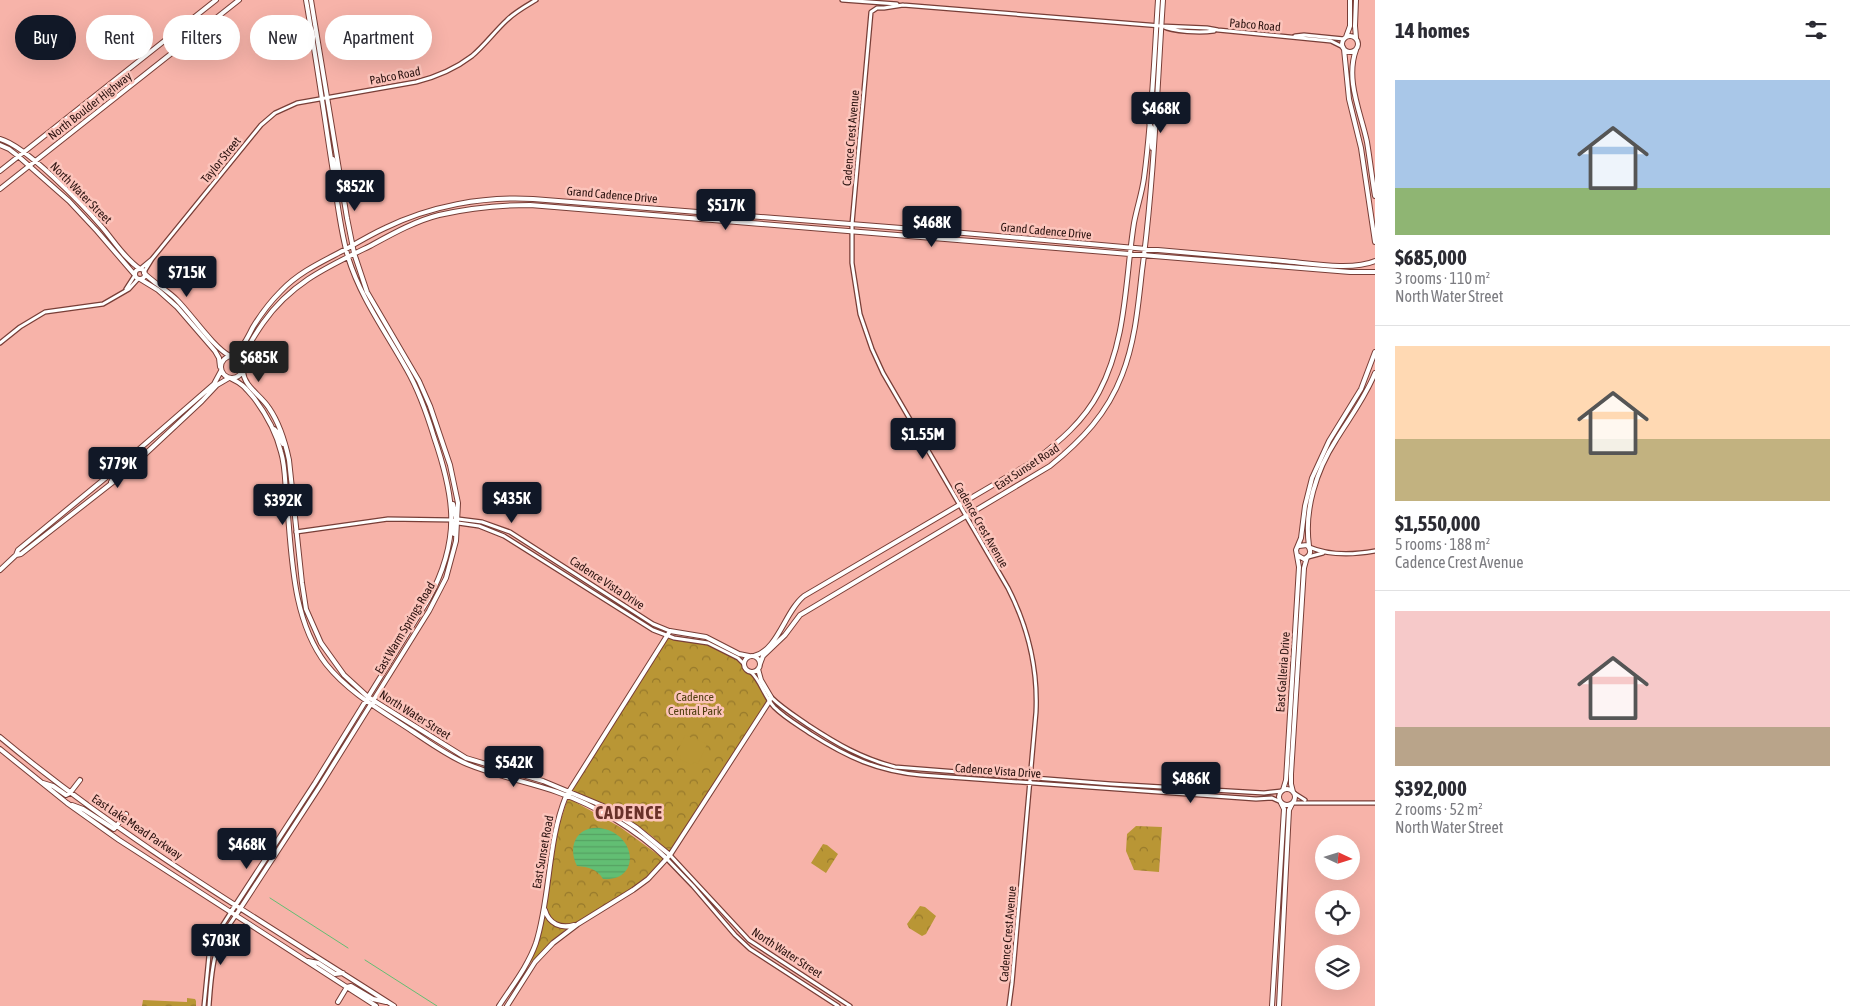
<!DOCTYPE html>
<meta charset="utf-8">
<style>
body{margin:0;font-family:"Asap Condensed",sans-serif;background:#f7f7f7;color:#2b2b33;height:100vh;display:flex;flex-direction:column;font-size:19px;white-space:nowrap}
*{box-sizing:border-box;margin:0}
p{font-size:16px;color:#7c7c81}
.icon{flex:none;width:28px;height:28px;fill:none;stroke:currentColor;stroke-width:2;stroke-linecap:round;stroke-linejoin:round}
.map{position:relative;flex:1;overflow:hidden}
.drawer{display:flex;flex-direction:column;background:#fff;width:475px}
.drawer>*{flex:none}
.guide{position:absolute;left:15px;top:15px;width:475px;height:45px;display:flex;gap:10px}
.needle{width:32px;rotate:94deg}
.tools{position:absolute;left:1315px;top:835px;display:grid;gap:10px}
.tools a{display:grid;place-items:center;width:45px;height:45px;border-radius:50%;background:#fff;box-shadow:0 5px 20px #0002;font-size:25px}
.price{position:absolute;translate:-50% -42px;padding:0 11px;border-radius:5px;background:#111827;color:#fff;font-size:16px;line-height:32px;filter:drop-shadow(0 1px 2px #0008)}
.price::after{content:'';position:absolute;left:50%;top:30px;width:15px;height:11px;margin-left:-8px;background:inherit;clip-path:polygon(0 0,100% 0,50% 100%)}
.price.selected{background:#222;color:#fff}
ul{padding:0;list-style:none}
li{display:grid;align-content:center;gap:10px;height:265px;padding:0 20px}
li+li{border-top:1px solid #e1e1e2}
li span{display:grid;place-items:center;height:155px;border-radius:0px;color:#555}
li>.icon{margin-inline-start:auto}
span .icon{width:90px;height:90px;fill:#fffc;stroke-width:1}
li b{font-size:21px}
h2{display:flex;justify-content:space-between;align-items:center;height:60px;padding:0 20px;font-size:21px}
.pill{padding:0 18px;border-radius:22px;background:#fff;box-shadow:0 5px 20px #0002;font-size:18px;line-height:45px}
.pill.selected{background:#111827;color:#fff}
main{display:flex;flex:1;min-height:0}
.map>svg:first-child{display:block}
.park{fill:url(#park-crowns)}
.pitch{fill:#b99635}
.water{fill:url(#water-rules)}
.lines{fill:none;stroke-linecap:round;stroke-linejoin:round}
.stream{stroke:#62be73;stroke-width:1}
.minor-casing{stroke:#783e37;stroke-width:5.5}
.major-casing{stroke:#783e37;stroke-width:6}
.minor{stroke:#fff;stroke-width:3}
.major{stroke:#fff;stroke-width:4}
.labels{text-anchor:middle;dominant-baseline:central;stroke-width:5;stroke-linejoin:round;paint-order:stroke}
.street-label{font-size:12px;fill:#2b1310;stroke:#fcc4bb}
.park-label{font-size:12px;fill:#4e3d0d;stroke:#fcc4bb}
.district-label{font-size:18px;font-weight:bold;letter-spacing:1px;fill:#69312a;stroke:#fcc4bb}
</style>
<main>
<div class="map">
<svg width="1375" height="1006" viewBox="0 0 1375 1006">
<defs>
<pattern id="park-crowns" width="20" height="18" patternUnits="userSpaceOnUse" patternTransform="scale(1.25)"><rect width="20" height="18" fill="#b99635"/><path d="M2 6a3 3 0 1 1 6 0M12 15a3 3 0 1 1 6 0" fill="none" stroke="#97792b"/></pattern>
<pattern id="water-rules" width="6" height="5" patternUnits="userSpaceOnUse" patternTransform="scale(1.25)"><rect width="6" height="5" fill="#62be73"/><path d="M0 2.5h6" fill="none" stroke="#55a262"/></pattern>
</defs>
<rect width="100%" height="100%" fill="#f7b3a9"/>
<path class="park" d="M668,638L707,644L740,660L745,670L754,677L768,701L670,853C664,848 659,842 653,837C628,817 599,802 571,790Z
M568,798L620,827L664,859L640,884L573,925H561L552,921L546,910V904L555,838Z
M1136,826L1162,827L1159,872L1134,870L1126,851L1127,834Z
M823,844L827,845L838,854L826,873L811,863Z
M920,906L925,907L936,916L926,934L922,936L909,928L907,924Z
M544,916L555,926L566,929L529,964L538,943Z
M187,998L195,999L196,1001V1006H200H142L143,1000L187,1002Z"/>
<path class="pitch" d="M685,735L707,744L698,764L694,762L692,765L680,759L681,756L676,755Z"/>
<path class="water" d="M600,828C638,834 641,882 603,879C597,869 589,867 577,866C567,846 577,826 600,828Z"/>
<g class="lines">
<path class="stream" d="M270,898L348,948
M365,960L437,1006"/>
<g class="minor-casing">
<path id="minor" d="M842,0L897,4
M903,5L884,8H877L871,12L852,224V263L860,314L872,349L883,373L1008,588C1028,627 1038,668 1036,712L1012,983L1009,1006
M903,5L1161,26L1207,28L1218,30L1331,41L1343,47
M1162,26C1173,32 1201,33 1214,31
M1295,36L1304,35L1344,39
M140,269L152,259L261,125L275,113L297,103L416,82C436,77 455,69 472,56C485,45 495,31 507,20C515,12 526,6 536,0
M144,272L152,259
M126,289L135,275
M0,343L20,327L45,312L103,304L129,289L138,279
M458,519L482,522L510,532L653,624L670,631
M458,523L479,526L504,536L653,630L674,638L708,643L738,658L744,664
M296,532L388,519L452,520
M1309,547C1330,556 1353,555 1375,551
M1308,557L1323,553
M751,672C761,681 764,696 774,707C785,718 798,725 811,734C847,757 877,771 921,775L1256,799L1272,798L1281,802
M771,697C782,708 795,716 808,725C837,744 861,758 895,767L1111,784L1264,793L1282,791
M1294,793L1305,800
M1293,803H1375
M670,855L749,940L850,1006
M667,859L693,886L735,935L750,949L838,1006
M204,1006L209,955L215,937L231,912
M209,1006C212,967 212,948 236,915"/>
</g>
<g class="major-casing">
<path id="major" d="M1342 44a8 8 0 1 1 16 0a8 8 0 1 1-16 0Z
M1346,37L1350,26V0
M1356,38L1355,26L1356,0
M1344,49L1349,99L1361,148L1375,242
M1356,50C1345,80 1361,113 1367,142C1370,160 1372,178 1375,196
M1151,103L1153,117L1156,122
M1149,123L1152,129V148
M0,139C26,146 83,205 102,227C114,241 124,258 140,269
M0,145L9,149L18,156L69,201L97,231L134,274
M333,159L337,178H340
M0,171L216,0
M0,189L239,0
M135 274a5 5 0 1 1 10 0a5 5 0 1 1-10 0Z
M144,273C154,283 167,290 177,300C192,315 213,347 230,356C243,349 246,340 253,327C261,314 270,302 281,291C300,271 324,261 348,248C360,241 372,234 385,228C430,206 483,196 533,199L952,232L1283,261C1308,263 1352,271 1375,261
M140,279L158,290L177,307L215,351L219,358L220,367
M221 367a11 11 0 1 1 22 0a11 11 0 1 1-22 0Z
M243,364C246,348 254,336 263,323C291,283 327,267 370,246C392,234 415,221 439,215C470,208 499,205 530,205L1350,272H1375
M243,371C244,387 261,395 269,408C280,424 285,441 289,460L302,583L306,609L321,643L344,675L368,697L466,758L543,781L603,806L637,828L670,855
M232,379C243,384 246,389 254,398C266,414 276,432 281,452C285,465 285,479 286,493C292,549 290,617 326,664C349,693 382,711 412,731C430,743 448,756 467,764C496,776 528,782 557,792C597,806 637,830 667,859
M274,429L278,433L283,444
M111,482L114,477L134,458V453
M453,504L456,519
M452,520L454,524V534
M1309,546C1304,510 1316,471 1336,440C1350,417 1365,398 1375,373
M16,555L18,550L114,471L214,384L221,371
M1297,555L1304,559C1311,556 1312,550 1307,545L1299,546
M0,570L16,555L21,554L126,472L202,401L217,385L229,378
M754,656C778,650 785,611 804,596L1034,461C1059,442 1084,421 1099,392C1127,339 1125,280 1134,223C1137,207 1142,193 1144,178C1152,119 1154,59 1158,0
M744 664a8 8 0 1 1 16 0a8 8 0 1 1-16 0Z
M760,664L763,656L785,635L800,615L1050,466C1082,440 1107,414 1122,375C1135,342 1138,307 1142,271C1154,181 1157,90 1163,0
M0,737C122,839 260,920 394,1006
M0,749L67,803L119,840L376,1006
M43,783L53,786L66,795L70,793L80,780
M1279 797a8 8 0 1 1 16 0a8 8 0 1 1-16 0Z
M1283,790L1286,780L1299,567L1296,550L1301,538L1305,506L1312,478L1329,441L1361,389L1375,352
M1293,792L1291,784V774L1304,568L1307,557
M72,805L83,809L114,829L126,814
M545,910C549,924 561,929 574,925
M231,912L315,783L428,600C461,540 455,498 434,437C427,414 419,391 407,370C386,332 361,299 348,257C340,229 337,200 333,172C324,114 316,57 306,0
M236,915L320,786L429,611L446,578L456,541L458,503L450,465L430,406L419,381L367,292L354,253L347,218L311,0
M308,961L318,963L335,974L343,973
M347,987L351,986L373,999L386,1002
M338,1002L347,987
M499,1006C512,986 528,966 536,943C551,895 547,843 566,796L670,631L706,637L739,654L749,656
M507,1006L535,962L553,943L578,924L633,890L648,879L670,855L769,702L771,697L761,680L758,669
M1272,1006L1284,809L1281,803
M1279,1006L1289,810L1292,804"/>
</g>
<use href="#minor" class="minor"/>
<use href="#major" class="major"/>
</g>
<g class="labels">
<g class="street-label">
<text transform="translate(1255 25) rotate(5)">Pabco Road</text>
<text transform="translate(395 76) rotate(-11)">Pabco Road</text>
<text transform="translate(90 106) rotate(-38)">North Boulder Highway</text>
<text transform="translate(851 138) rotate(-85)">Cadence Crest Avenue</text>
<text transform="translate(221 160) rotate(-51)">Taylor Street</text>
<text transform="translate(81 193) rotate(45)">North Water Street</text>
<text transform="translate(612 195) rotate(5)">Grand Cadence Drive</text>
<text transform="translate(1046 231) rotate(5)">Grand Cadence Drive</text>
<text transform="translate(1027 467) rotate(-33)">East Sunset Road</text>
<text transform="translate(981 525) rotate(60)">Cadence Crest Avenue</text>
<text transform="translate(607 583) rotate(33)">Cadence Vista Drive</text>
<text transform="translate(405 628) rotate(-59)">East Warm Springs Road</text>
<text transform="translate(1283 672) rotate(-86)">East Galleria Drive</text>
<text transform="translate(415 715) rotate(32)">North Water Street</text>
<text transform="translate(998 771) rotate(4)">Cadence Vista Drive</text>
<text transform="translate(137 827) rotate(34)">East Lake Mead Parkway</text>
<text transform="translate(543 852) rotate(-80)">East Sunset Road</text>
<text transform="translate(1008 934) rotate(-85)">Cadence Crest Avenue</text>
<text transform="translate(787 953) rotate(33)">North Water Street</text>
</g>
<g class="park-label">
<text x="695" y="697">Cadence<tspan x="695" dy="14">Central Park</tspan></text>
</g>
<g class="district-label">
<text x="629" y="812">CADENCE</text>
</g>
</g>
</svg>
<div class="tools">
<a><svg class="needle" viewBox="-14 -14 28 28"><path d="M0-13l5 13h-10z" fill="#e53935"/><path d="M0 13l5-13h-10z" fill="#7c7c81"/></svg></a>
<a><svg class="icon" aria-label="locate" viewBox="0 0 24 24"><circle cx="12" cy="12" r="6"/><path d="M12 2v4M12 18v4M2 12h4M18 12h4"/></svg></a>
<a><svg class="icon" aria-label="layers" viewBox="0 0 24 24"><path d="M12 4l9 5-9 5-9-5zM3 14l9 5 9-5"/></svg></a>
</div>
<b class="price" style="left:1161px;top:134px">$468K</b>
<b class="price" style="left:355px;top:212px">$852K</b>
<b class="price" style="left:726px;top:231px">$517K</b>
<b class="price" style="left:932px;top:248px">$468K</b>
<b class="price" style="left:187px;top:298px">$715K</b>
<b class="price selected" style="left:259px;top:383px">$685K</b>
<b class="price" style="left:923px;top:460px">$1.55M</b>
<b class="price" style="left:118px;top:489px">$779K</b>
<b class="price" style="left:512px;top:524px">$435K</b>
<b class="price" style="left:283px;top:526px">$392K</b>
<b class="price" style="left:514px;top:788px">$542K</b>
<b class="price" style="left:1191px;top:804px">$486K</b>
<b class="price" style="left:247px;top:870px">$468K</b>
<b class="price" style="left:221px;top:966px">$703K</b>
<div class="guide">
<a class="pill selected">Buy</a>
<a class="pill">Rent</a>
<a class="pill">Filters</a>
<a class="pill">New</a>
<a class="pill">Apartment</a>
</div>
</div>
<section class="drawer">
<h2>14 homes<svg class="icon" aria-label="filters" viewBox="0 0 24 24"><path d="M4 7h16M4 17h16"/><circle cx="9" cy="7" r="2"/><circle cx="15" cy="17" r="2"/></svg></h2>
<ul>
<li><span style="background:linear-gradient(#a9c7e8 70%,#8fb573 0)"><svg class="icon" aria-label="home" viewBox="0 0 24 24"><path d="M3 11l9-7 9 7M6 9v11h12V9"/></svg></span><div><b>$685,000</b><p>3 rooms · 110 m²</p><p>North Water Street</p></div></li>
<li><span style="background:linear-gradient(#ffd9b3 60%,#c2b280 0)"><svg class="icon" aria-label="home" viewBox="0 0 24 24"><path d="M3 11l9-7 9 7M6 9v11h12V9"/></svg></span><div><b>$1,550,000</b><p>5 rooms · 188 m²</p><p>Cadence Crest Avenue</p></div></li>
<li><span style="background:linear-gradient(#f6c9c9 75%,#b9a48a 0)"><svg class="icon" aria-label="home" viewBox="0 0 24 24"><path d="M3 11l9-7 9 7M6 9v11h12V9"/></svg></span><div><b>$392,000</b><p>2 rooms · 52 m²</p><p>North Water Street</p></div></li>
</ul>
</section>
</main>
